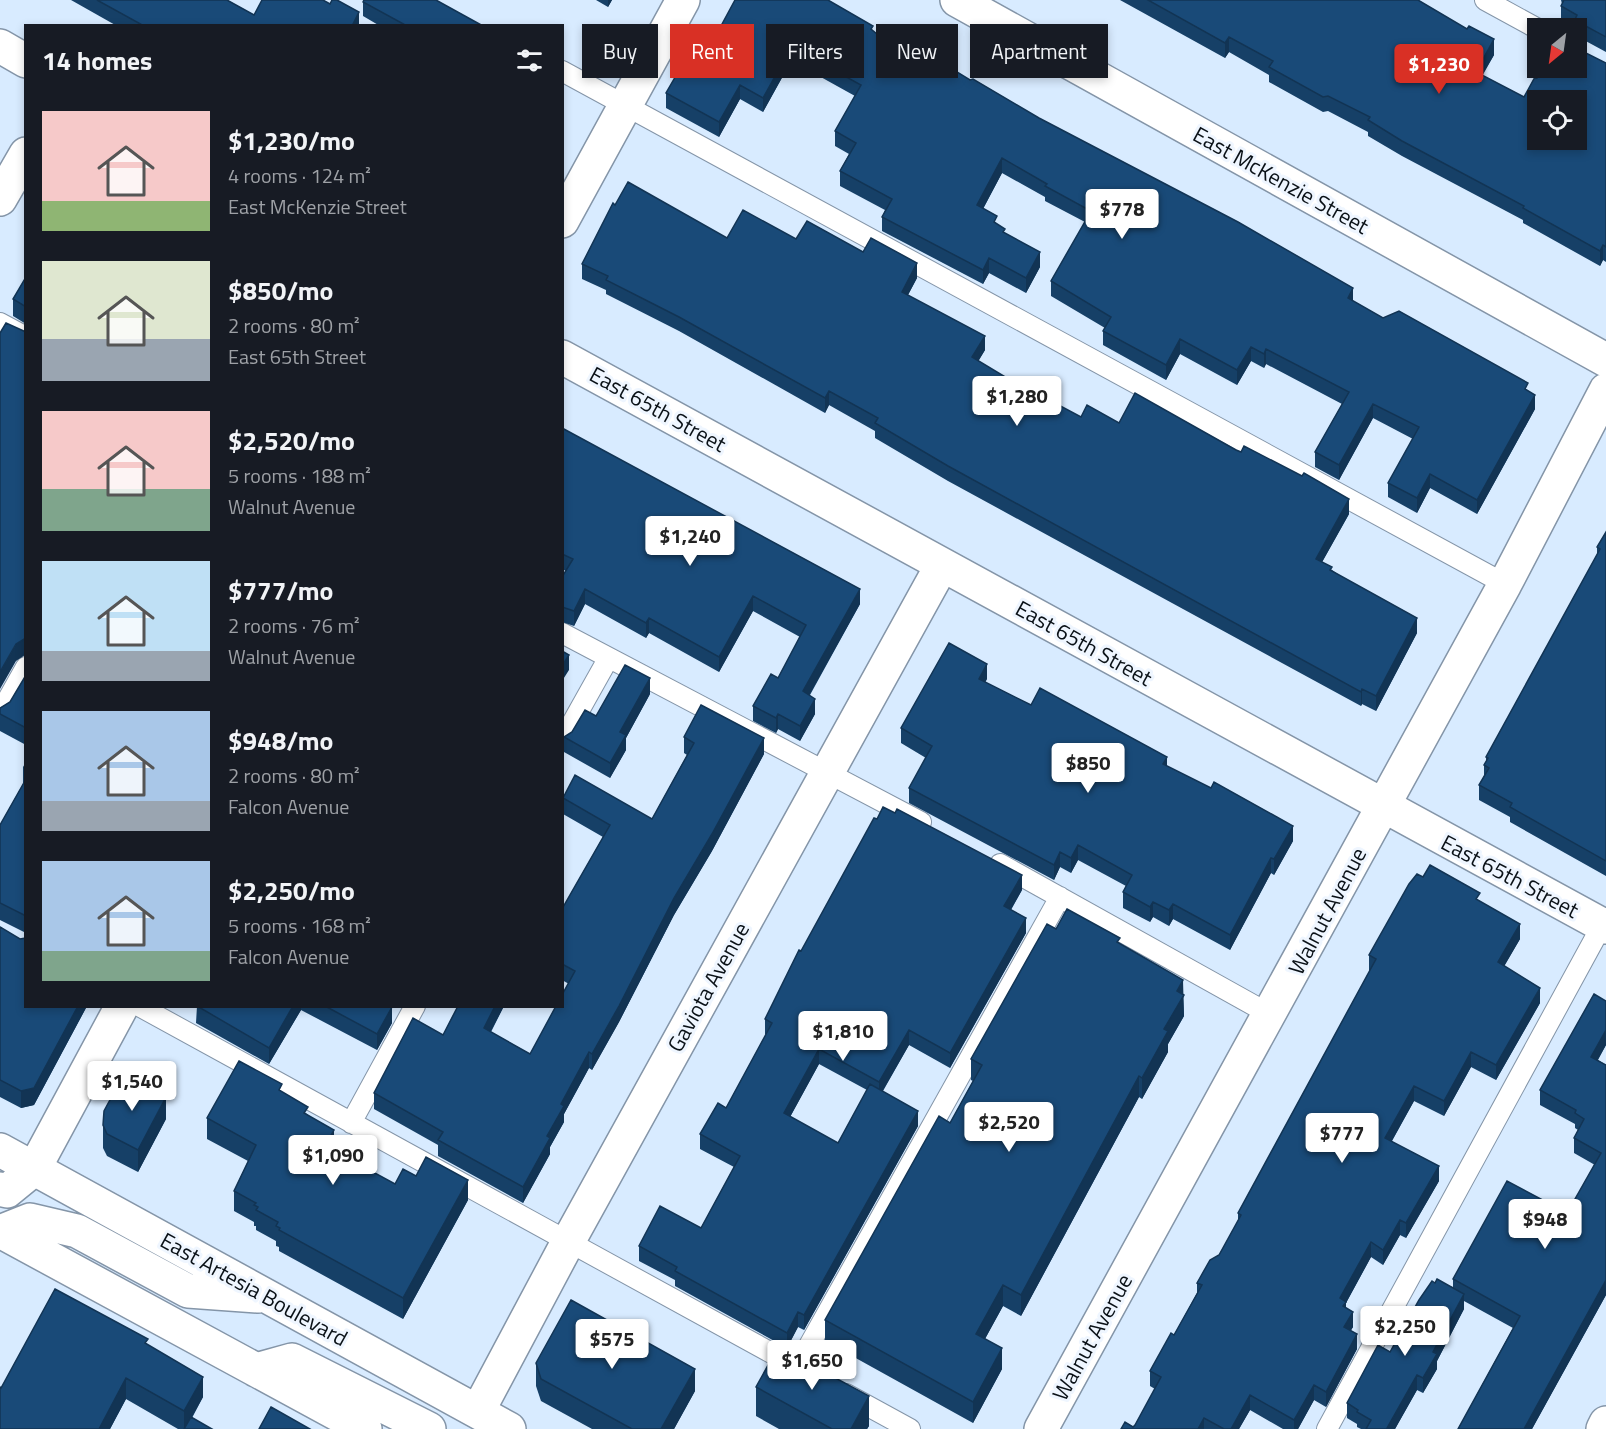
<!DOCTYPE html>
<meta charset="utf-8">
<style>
body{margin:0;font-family:"Titillium Web",sans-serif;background:#20242c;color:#f1f3f6;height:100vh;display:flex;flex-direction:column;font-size:22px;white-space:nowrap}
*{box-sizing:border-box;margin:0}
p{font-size:20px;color:#9ea1a6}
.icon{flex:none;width:33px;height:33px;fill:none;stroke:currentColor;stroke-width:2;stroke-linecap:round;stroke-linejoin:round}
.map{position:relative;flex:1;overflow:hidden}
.details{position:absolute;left:24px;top:24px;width:540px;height:984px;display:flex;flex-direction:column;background:#171b24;border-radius:0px;box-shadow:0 3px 9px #0003}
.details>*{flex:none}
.banner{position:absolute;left:582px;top:24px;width:570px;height:54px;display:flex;gap:12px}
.needle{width:39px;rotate:209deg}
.fabs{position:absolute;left:1527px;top:18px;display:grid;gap:12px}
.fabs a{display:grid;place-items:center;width:60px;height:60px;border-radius:0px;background:#171b24;box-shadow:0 3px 9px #0003;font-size:30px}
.price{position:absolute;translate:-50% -51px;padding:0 14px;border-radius:6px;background:#fff;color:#222;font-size:20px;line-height:39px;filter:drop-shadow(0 2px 3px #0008)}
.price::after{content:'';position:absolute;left:50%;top:36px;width:18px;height:14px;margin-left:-9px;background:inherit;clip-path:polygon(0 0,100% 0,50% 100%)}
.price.active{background:#d93025;color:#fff}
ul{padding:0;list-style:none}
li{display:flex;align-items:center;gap:18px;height:150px;padding:0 18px}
li span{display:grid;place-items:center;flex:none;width:168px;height:120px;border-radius:0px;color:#555}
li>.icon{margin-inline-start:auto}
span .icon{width:72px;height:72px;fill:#fffc;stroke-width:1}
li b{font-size:26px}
h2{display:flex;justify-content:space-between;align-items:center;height:72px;padding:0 18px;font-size:26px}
.pill{padding:0 21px;border-radius:0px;background:#171b24;box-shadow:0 3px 9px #0003;font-size:21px;line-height:54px}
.pill.active{background:#d93025;color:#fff}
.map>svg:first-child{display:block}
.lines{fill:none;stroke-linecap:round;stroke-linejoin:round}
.service-casing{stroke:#8495a8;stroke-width:22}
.minor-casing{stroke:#8495a8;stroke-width:36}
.primary-casing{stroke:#8495a8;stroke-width:36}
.service{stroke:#fff;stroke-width:20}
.minor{stroke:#fff;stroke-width:33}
.primary{stroke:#fff;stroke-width:33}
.wall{fill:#164067;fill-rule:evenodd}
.shaded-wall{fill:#123454}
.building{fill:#194a78;stroke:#123454;stroke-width:1.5;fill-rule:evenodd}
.labels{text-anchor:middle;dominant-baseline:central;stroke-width:6;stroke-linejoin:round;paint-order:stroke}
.street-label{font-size:22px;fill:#0a1117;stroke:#eff6ff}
</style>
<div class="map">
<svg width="1606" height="1429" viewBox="0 0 1606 1429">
<rect width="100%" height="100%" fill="#d8ebff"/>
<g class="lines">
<g class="service-casing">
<path id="service" d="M1485,0L1538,29
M562,71L1505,584
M0,323L26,337
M562,633L921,822
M0,713L26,667
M562,741L608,659
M1000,864L1271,1015
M139,1006L797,1367
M351,1123L415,1006
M797,1367L1060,897
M846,1394L910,1429
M1327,1429L1606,918"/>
</g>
<g class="minor-casing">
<path id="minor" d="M957,0L1606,360
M0,46L26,61
M0,199L26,154
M562,221L683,0
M562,357L1606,927
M34,1169L122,1006
M478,1411L568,1242L942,565
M1041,1429L1505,584L1606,390
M1603,1429L1606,1423"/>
</g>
<g class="primary-casing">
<path id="primary" d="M0,1150L509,1429
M0,1189L7,1191L34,1169
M0,1231L365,1429
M0,1232L30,1220L77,1231L188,1291L258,1296
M256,1370L292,1360L429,1429"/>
</g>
<use href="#service" class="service"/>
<use href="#minor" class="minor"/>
<use href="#primary" class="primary"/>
</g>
<path class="wall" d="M71,0H227L254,15L359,26H117Z
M596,0H612L608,7Z
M1120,0H1418L1494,55L1482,75L1524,97L1537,78L1547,74L1606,63V262L1603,260L1600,266L1523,223V220L1402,156L1368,136V132L1328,111L1323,112L1269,82V75L1229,52L1225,58Z
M1561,0H1606V52L1582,39H1576V28H1573V27L1561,21V6L1562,4Z
M363,2L483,26H380L363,16Z
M873,31L877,34L921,60L970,80L1383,318L1528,391L1535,409L1477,514L1430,488L1417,513L1388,497V483L1413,439L1373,418L1339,480L1315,467V452L1342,404L1266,364L1264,368L1251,361L1237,385L1180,354L1166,380L1103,345V331L1105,328L1051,296V281L1085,222L1045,201V197L1002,173L983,209L1005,233L1040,267L1026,293L989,273L983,284L882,231V217L885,210L840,186V171L849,154L835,146V131L855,96L801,66L799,71L789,65L763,112L740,99L719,137L666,108V93L695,74Z
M615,205L727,238L796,239L863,252L917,278L908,295L985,350L978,361L1037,396L1081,417L1119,423L1349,514L1322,562L1332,570L1417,633L1376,711L1362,704L1361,706L948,481L875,438V431L829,405L825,413L679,331L606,294V290L582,279V264Z
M26,277V324L13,316V299Z
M562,428L860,604L810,695L815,714L800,741L778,729L776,733L753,721V706L778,678L800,637L753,611L719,672L649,633L646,638L585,604L574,626L562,622V577L566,571L562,569Z
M1606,532V876L1510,822V817L1479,800V785L1484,776V765L1486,762V757L1597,555V547Z
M26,675V745L0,731V708L10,702Z
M987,679L985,682L1031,705L1167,766L1293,841L1274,875L1271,873L1230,950L1173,919L1169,926L1153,917L1150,922L1123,908V892L1126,886L1078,860L1071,873L1060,867L1054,880L909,803V788L926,758L901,743V728Z
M650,694L626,738V750L610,778L564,752V737L596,716Z
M684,737L764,754L712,851L674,915L619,1022L592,1070L589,1068L564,1114V1122L550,1147V1154L523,1203L438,1156V1145L374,1109V1093L443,1035L458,1006H504L491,1032L530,1054L569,984L562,980V909L603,837L563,814V798L652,819L687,755L684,753Z
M26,762V933L0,920V825L23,784V767Z
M1423,877L1480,901L1520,939L1504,966L1540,1003L1496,1080L1471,1067L1444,1116L1414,1101L1392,1141L1439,1181L1406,1238L1400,1235L1383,1265L1371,1257L1346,1303V1308L1353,1327L1351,1330L1357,1349L1326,1407L1314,1400L1298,1429H1283L1250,1410L1239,1429H1121L1133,1427L1135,1425L1155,1389L1150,1386V1371L1174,1335L1197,1293V1283L1219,1255L1238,1221V1213L1370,971L1369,970V955Z
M1022,890L1011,910L1026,933L950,1068L909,1045L883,1091L918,1126L804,1330L798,1327L787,1348L675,1286V1280L639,1261V1246L701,1228L734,1167L700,1149V1134L726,1108L766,1034H765V1019L801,951ZM819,1064L867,1090L838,1143L790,1117Z
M0,927L26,1006H87L34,1105L21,1108L0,1097Z
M1056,929L1120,944L1183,994L1184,1016L1168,1044V1052L1142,1099L1139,1097L1021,1316L1003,1306L985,1339L1002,1369L973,1423L825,1341V1320L950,1123L973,1081L971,1080V1059Z
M1606,1001V1045L1598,1060L1606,1065V1295L1532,1429H1458L1513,1328L1464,1301V1309L1437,1361V1369L1423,1393L1417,1390L1395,1429H1361L1357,1427V1424L1347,1418V1403L1390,1352L1435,1283L1453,1287V1279L1567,1213L1595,1165L1574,1153V1138L1578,1130L1575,1128V1124L1540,1105V1090Z
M197,1006H392V1023L377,1050L301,1010L269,1064L196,1023Z
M282,1092L308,1115L334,1151L395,1184L416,1176L468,1200L403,1319L279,1251V1247L276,1246V1241L256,1230V1226H254V1222L234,1211V1191L248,1161L207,1139V1118Z
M166,1119L138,1172L107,1156L103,1148V1125Z
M148,1345L203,1397L192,1418L212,1429H178L126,1399L110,1429H0Z
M536,1363L695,1391L674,1429H592L541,1401L536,1386Z
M756,1387L869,1426L867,1429H779L756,1416Z"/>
<path class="shaded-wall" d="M608,0H612L608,7Z
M359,12V26H352Z
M1229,37V52L1225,58V43Z
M1494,39V55L1476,87V72Z
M789,51V65L763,112V98Z
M801,52V66L799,71V56Z
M740,85V99L719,137V122Z
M1002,158V173L977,220V205Z
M1603,245V260L1600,266V251Z
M1040,252V267L1026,293V278Z
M989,258V273L983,284V270Z
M917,263V278L902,306V292Z
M1353,288V303L1348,298Z
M985,336V350L972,372V357Z
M1180,339V354L1166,380V365Z
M1251,347V361L1237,385V370Z
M1266,349V364L1264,368V354Z
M829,391V405L825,413V398Z
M1535,395V409L1477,514V500Z
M1373,404V418L1339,480V465Z
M1430,474V488L1417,513V498Z
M1349,499V514L1316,573V559Z
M585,589V604L574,626V611Z
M860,589V604L803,706V691Z
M753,596V611L719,672V657Z
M649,618V633L646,638V623Z
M1417,618V633L1376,711V696Z
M25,638V655L16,661L0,689V672L16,644Z
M569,655V670L562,681V666Z
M987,664V679L979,694V679Z
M650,678V694L626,738V750L610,778V763L620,732Z
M1362,689V704L1361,706V692Z
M564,698V713L562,716V701Z
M815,699V714L800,741V726Z
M778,714V729L776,733V718Z
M764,738V754L712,851L674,915L619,1022L592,1070V1054L674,898Z
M1167,757V772L1163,764Z
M1293,826V841L1274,875V859Z
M1078,845V860L1071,873V858Z
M1060,852V867L1054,880V865Z
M1271,858V873L1230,950V935Z
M1022,875V890L1004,921V906Z
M1153,902V917L1150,922V907Z
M1173,904V919L1169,926V910Z
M1026,918V933L950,1068V1053Z
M1520,924V939L1498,977V962Z
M1183,980L1184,1016L1168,1044V1052L1142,1099V1078L1164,1029L1177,991Z
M1540,988V1003L1496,1080V1065Z
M78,1006H87L34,1105L21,1108V1091Z
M293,1006H301V1010L269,1064V1048Z
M495,1006H504L484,1044V1028Z
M392,1007V1023L377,1050V1034Z
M909,1030V1045L879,1097V1082Z
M1606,1030V1045L1591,1071V1057Z
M819,1049V1064L784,1128V1113Z
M589,1052V1068L564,1114V1122L550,1147V1154L523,1203V1187L547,1136L561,1104Z
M1471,1052V1067L1444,1116V1101Z
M1139,1076V1097L1021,1316V1295Z
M1414,1086V1101L1385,1153V1138Z
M166,1097V1119L138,1172V1150Z
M918,1111V1126L804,1330V1315Z
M334,1130V1150L325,1146Z
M1439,1166V1181L1406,1238V1223Z
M468,1180V1200L403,1319V1298Z
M1400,1220V1235L1383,1265V1250Z
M1371,1242V1257L1346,1303V1316L1340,1298Z
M1606,1280V1295L1532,1429H1524Z
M1003,1285V1306L976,1355V1334Z
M1464,1294V1309L1437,1361V1369L1423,1393V1378L1433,1352Z
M798,1312V1327L787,1348V1333Z
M1353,1312V1327L1344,1342V1327Z
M1357,1334V1349L1326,1407V1392Z
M1002,1348V1369L973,1423V1402Z
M695,1369V1391L674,1429H661Z
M1417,1375V1390L1395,1429H1387Z
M203,1377V1397L185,1429H184V1411Z
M126,1378V1399L110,1429H99Z
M1314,1385V1400L1298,1429H1294V1420Z
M1250,1395V1410L1239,1429H1231Z
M869,1396V1426L867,1429H851Z
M1204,1418V1429H1198Z"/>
<path class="building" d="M97,0H227L254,15L262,0H323L330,4L332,0H337L359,12L352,26H144Z
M364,0H436L483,26H407L363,2Z
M735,0H828L873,26L871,29L877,34L921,60L926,53L970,80L973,79L1039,118L1238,222L1353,288L1348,298L1383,318L1399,311L1528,383L1525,389L1535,395L1477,500L1430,474L1417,498L1388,483L1419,427L1373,404L1339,465L1315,452L1349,392L1266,349L1264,354L1251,347L1237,370L1180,339L1166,365L1103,331L1111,317L1051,281L1091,211L1045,186L1047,184L1002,158L977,205L997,216L994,222L1005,229L1003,232L1040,252L1026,278L989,258L983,270L882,217L892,199L840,171L856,143L835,131L861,85L801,52L799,56L789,51L763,98L740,85L719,122L666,93L681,67L695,74Z
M1148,0H1418L1467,29L1469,26L1494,39L1476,72L1524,97L1535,77L1537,78L1541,71L1547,74L1550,68H1576V48L1606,63V247L1603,245L1600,251L1523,208L1524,206L1402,141L1368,120L1370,117L1328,96L1323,97L1269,67L1273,61L1229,37L1225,43ZM1538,100H1576V140H1538Z
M1564,0H1606V37L1582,24H1573L1577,15L1561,6Z
M628,182L727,238L743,210L796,239L807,221L863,252L871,238L917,263L902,292L985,336L972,357L1037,396L1038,394L1081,417L1087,405L1119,423L1135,393L1236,450L1241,452L1244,446L1302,476L1304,473L1349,499L1316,559L1332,567L1330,570L1417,618L1376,696L1362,689L1361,692L948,466L875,423L878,418L829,391L825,398L679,317L606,280L608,276L582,264L613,203L615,205Z
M26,277V307L13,299Z
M6,323L26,332V638L16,644L0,672V333Z
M562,428L860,589L803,691L815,699L800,726L778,714L776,718L753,706L771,674L778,678L806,625L753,596L719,657L649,618L646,623L585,589L574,611L562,607V577L573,559L562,554Z
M1606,532V861L1510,807L1512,803L1479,785L1489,768L1484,765L1488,758L1486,757L1600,549L1597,547Z
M949,643L987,664L979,679L1031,705L1040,688L1167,757L1163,764L1211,788L1214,782L1293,826L1274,859L1271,858L1230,935L1173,904L1169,910L1153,902L1150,907L1123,892L1132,875L1078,845L1071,858L1060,852L1054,865L909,788L932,746L901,728Z
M562,651L569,655L562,666Z
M625,665L650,678L620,732L626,735L610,763L564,737L572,732L585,710L596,716Z
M26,675V728L0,714V708L10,702Z
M701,705L764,738L712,834L674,898L619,1006L592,1054L589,1052L561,1104L564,1106L547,1136L550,1138L523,1187L438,1140L443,1132L374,1093L413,1018L443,1035L458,1006H495L484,1028L530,1054L556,1006H562V995L575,971L562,964V909L610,825L563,798L575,775L652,819L694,743L684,737Z
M26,779V916L0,903V825Z
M883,807L895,813L897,809L1022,875L1004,906L1026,918L950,1053L909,1030L879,1082L819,1049L784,1113L838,1143L870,1084L918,1111L804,1315L798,1312L787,1333L675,1271L677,1267L639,1246L660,1206L701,1228L740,1156L700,1134L718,1103L726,1108L772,1023L765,1019L799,950L801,951L874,818L877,819Z
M1430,865L1480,893L1476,899L1520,924L1498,962L1540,988L1496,1065L1471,1052L1444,1101L1414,1086L1385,1138L1439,1166L1406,1223L1400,1220L1383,1250L1371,1242L1340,1298L1346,1302L1343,1306L1353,1312L1344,1327L1357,1334L1326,1392L1314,1385L1294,1420L1250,1395L1231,1429H1224L1204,1418L1198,1429H1121L1125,1422L1133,1427L1135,1425L1161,1377L1150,1371L1171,1333L1174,1335L1202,1285L1197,1283L1210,1260L1219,1255L1241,1215L1238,1213L1376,959L1369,955L1409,884L1417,874L1423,877Z
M1067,909L1120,938L1117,942L1183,980L1177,991L1184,995L1164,1029L1168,1031L1142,1078L1139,1076L1021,1295L1003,1285L976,1334L1002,1348L973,1402L825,1320L939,1116L950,1123L982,1065L971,1059L1047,924L1056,929Z
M0,927L20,939L26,938V1006H78L34,1088L21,1091L0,1080Z
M1594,994L1606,1001V1030L1591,1057L1606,1065V1280L1524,1429H1458L1520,1316L1453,1279L1507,1181L1567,1213L1601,1153L1574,1138L1584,1119L1575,1113L1576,1110L1540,1090Z
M197,1006H293L269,1048Z
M325,1006H392V1007L377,1034Z
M239,1061L282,1084L279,1090L308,1107L304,1113L334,1130L325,1146L395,1184L403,1169L416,1176L426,1157L468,1180L403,1298L279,1230L280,1228L276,1226L278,1222L256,1210L258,1207L254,1205L256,1203L234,1191L256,1145L207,1118Z
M124,1074L166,1097L138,1150L107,1134L103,1125L104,1111Z
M1437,1279L1464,1294L1433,1352L1437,1354L1423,1378L1417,1375L1387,1428L1388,1429H1366L1371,1420L1357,1412L1358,1410L1347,1403L1378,1345L1390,1352L1419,1300L1432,1281L1435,1283Z
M55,1289L148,1339L145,1343L203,1377L184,1411L126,1378L99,1429H0V1387L1,1388Z
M571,1300L695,1369L661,1429H632L541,1379L536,1363Z
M778,1347L869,1396L851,1429H832L756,1387Z
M271,1407L310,1429H259Z
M191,1417L212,1429H184Z"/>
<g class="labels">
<g class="street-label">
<text transform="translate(1281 180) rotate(29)">East McKenzie Street</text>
<text transform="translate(658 409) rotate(29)">East 65th Street</text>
<text transform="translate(1084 643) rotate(29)">East 65th Street</text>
<text transform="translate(1510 876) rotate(28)">East 65th Street</text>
<text transform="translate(1327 911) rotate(-62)">Walnut Avenue</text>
<text transform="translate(708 987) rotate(-61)">Gaviota Avenue</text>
<text transform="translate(254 1289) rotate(29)">East Artesia Boulevard</text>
<text transform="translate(1092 1337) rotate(-61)">Walnut Avenue</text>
</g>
</g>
</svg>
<div class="fabs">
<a><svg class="needle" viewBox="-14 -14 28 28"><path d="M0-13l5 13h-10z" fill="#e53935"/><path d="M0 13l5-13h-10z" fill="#9ea1a6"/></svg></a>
<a><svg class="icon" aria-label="locate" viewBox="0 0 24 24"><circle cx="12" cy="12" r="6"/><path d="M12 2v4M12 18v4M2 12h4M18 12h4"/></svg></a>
</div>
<b class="price active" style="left:1439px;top:95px">$1,230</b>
<b class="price" style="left:1122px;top:240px">$778</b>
<b class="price" style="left:1017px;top:427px">$1,280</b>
<b class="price" style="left:690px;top:567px">$1,240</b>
<b class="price" style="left:1088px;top:794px">$850</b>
<b class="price" style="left:843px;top:1062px">$1,810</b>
<b class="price" style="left:132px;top:1112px">$1,540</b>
<b class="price" style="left:1009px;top:1153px">$2,520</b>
<b class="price" style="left:1342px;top:1164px">$777</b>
<b class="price" style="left:333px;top:1186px">$1,090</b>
<b class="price" style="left:1545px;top:1250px">$948</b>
<b class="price" style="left:1405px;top:1357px">$2,250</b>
<b class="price" style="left:612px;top:1370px">$575</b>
<b class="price" style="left:812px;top:1391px">$1,650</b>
<div class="banner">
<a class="pill">Buy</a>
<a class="pill active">Rent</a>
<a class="pill">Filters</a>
<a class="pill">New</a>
<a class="pill">Apartment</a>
</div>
<section class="details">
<h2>14 homes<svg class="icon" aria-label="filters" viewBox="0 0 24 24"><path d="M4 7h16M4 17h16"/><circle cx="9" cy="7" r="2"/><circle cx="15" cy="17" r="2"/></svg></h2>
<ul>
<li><span style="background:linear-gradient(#f6c9c9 75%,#8fb573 0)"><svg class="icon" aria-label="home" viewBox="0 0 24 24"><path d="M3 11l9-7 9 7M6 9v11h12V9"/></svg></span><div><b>$1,230/mo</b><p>4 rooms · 124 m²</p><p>East McKenzie Street</p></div></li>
<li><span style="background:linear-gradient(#dfe7d0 65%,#9aa5b1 0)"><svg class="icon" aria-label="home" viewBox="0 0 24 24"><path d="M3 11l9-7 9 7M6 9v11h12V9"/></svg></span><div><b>$850/mo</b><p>2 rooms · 80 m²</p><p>East 65th Street</p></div></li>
<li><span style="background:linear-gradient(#f6c9c9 65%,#7fa58c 0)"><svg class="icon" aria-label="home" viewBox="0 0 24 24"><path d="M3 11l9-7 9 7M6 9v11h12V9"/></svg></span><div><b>$2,520/mo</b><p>5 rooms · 188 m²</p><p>Walnut Avenue</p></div></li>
<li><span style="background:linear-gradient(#bfe0f5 75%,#9aa5b1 0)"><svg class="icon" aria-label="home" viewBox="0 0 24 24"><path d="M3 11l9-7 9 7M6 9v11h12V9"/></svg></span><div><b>$777/mo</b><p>2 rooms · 76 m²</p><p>Walnut Avenue</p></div></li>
<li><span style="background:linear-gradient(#a9c7e8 75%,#9aa5b1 0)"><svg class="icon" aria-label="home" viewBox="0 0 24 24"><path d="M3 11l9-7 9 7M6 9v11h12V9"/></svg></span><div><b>$948/mo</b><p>2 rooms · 80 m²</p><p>Falcon Avenue</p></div></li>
<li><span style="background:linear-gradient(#a9c7e8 75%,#7fa58c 0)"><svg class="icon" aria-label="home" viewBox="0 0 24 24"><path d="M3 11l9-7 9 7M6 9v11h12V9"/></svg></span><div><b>$2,250/mo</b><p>5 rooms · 168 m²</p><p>Falcon Avenue</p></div></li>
</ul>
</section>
</div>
